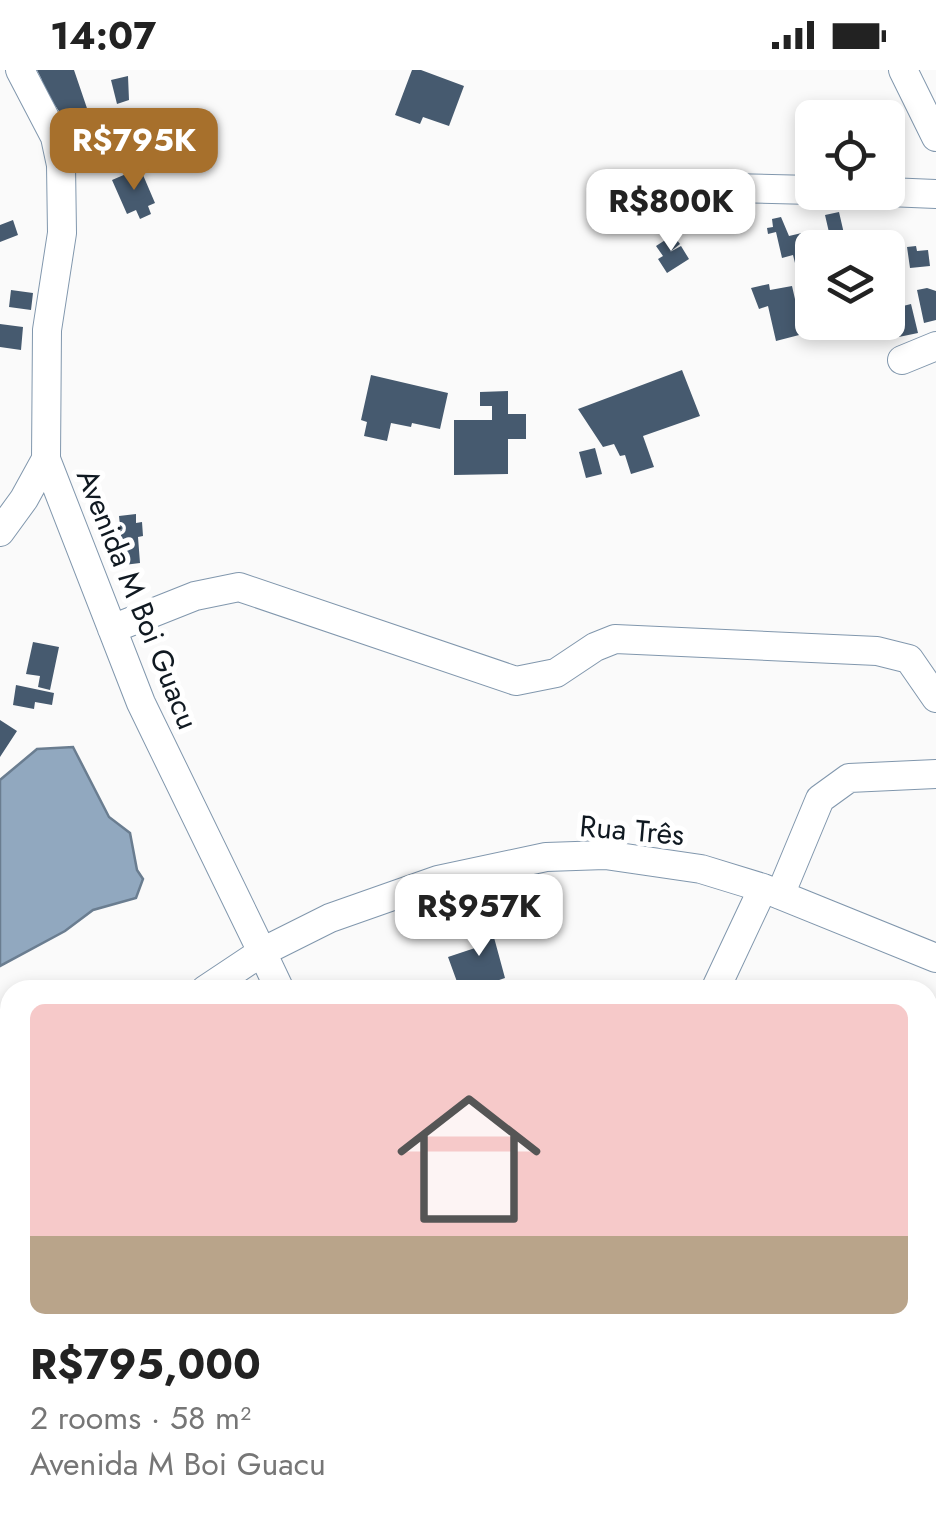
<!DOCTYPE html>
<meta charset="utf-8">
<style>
body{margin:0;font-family:Jost,sans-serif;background:#f6f6f6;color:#222;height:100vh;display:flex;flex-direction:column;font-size:38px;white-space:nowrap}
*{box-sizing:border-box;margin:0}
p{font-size:32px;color:#767676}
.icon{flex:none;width:55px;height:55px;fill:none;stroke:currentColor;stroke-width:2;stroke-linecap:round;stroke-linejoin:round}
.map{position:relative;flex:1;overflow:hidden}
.side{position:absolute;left:0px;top:910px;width:938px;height:552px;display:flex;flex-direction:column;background:#fff;border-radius:30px 30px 0 0;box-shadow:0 5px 15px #0003}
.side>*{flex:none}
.tools{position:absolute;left:795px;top:30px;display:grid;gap:20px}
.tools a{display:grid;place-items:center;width:110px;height:110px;border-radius:15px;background:#fff;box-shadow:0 5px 15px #0003;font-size:50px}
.price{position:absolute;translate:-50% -85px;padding:0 22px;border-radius:20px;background:#fff;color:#222;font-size:32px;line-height:65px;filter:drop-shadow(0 2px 5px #0008)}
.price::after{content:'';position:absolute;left:50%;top:60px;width:30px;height:22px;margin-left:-15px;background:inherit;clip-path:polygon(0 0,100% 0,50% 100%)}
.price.on{background:#a7702c;color:#fff}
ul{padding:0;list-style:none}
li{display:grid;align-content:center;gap:20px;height:530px;padding:0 30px}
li+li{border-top:2px solid #e0e0e0}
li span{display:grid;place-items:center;height:310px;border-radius:15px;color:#555}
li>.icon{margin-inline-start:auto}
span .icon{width:180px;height:180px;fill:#fffc;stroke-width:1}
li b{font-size:42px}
.status{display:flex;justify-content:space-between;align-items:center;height:70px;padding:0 50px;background:#fff;direction:ltr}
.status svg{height:28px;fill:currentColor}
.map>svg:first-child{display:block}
.water{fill:#91a8bf;stroke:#6a7d90;stroke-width:2.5}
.building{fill:#465a6f}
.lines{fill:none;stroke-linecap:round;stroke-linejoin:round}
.minor-casing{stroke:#8197ad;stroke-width:30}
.minor{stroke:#fff;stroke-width:28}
.labels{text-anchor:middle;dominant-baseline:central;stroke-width:10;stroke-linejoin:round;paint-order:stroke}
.street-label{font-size:30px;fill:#101921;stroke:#fff}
</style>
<div class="status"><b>14:07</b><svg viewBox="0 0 49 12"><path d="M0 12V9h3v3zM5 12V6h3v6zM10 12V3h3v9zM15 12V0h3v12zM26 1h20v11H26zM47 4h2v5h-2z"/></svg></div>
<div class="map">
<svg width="936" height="1462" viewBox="0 0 936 1462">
<rect width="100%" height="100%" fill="#fafafa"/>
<path class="water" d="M73,677L109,747L130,763L137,800L143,809L136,828L93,840L65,861L0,896V710L37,679Z"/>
<path class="building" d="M37,0H74L91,50H65L39,12L42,10Z
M412,0H421L464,16L449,56L423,47L420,54L395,45Z
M128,6L129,30L117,34L111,10Z
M127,63L128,70H124L126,93L110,94L108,85H97L95,66Z
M140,98L155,133L148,136L151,144L140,149L136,140L127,144L112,110Z
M839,142L845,168L831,171L825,145Z
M781,147L789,166L806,162L812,191V216L806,218L803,208L799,209L793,185L782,188L776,162L768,164L767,158L773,157L772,149Z
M13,150L18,165L0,172V155Z
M673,165L680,174L670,182L681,176L689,189L667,203L658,189L663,186L656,176Z
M916,176L917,181L928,180L930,196L910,198L907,177Z
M769,214L770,220L792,216L803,264L776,271L768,236L759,239L751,218Z
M927,218L936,221V250L924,253L917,220Z
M11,220L33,223L31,240L9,237Z
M911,234L918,263L889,269L885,252L888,247L904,243L903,236Z
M0,254L23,257L21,280L0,277Z
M682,300L700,346L643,366L654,397L631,404L625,385L620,386L614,374L603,377L578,339Z
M371,305L448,323L440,359L412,353L411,357L391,353L387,371L364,366L367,352L361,350Z
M508,321V344H526V369H508V404L454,405V350H492V336H480V322Z
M595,378L602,404L586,408L579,382Z
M136,444V453L142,452L143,466L138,467L140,493L124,495L119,446Z
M33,572L59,577L50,620L38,617L40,606L26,604Z
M16,615L54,623L52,635L35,632L34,639L13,635Z
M0,650L17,661L0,687Z
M527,803L533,828L503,834L498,809Z
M447,828L456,859L438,865L428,834Z
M486,838L505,908L470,920H460L448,887L484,875L473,842Z"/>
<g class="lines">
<g class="minor-casing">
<path id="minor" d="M20,0L55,67L61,95L62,163L47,260L46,389L141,633L262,882L205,920
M903,0L936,67
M888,122L936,124
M616,132L729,118L812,120
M902,290L936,276
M0,462L24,429L46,389
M112,559L195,526L239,517L516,611L556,603L595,577L615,569L877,581L909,589L936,628
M780,825L820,729L849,708L936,704
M280,920L262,882L330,848L438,810L546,787L605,785L701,799L763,818L936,888
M715,920L763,818
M0,1088L10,1073
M928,1262L936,1265
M928,1368L936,1347
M380,1452V1462
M41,1462L46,1452
M901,1462L903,1452"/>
</g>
<use href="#minor" class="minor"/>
</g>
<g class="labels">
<g class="street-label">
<text transform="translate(138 529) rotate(68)">Avenida M Boi Guacu</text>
<text transform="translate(632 760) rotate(5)">Rua Três</text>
</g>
</g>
</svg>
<div class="tools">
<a><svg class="icon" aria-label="locate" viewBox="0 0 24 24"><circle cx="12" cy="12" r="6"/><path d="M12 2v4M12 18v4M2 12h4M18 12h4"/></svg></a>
<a><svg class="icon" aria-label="layers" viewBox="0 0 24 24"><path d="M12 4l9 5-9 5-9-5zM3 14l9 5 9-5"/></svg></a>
</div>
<b class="price on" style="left:134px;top:123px">R$795K</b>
<b class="price" style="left:671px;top:184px">R$800K</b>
<b class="price" style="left:479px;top:889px">R$957K</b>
<section class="side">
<ul>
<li><span style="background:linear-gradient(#f6c9c9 75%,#b9a48a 0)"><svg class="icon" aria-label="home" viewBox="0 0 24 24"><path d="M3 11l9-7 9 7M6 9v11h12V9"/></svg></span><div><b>R$795,000</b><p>2 rooms · 58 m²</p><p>Avenida M Boi Guacu</p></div></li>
</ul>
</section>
</div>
